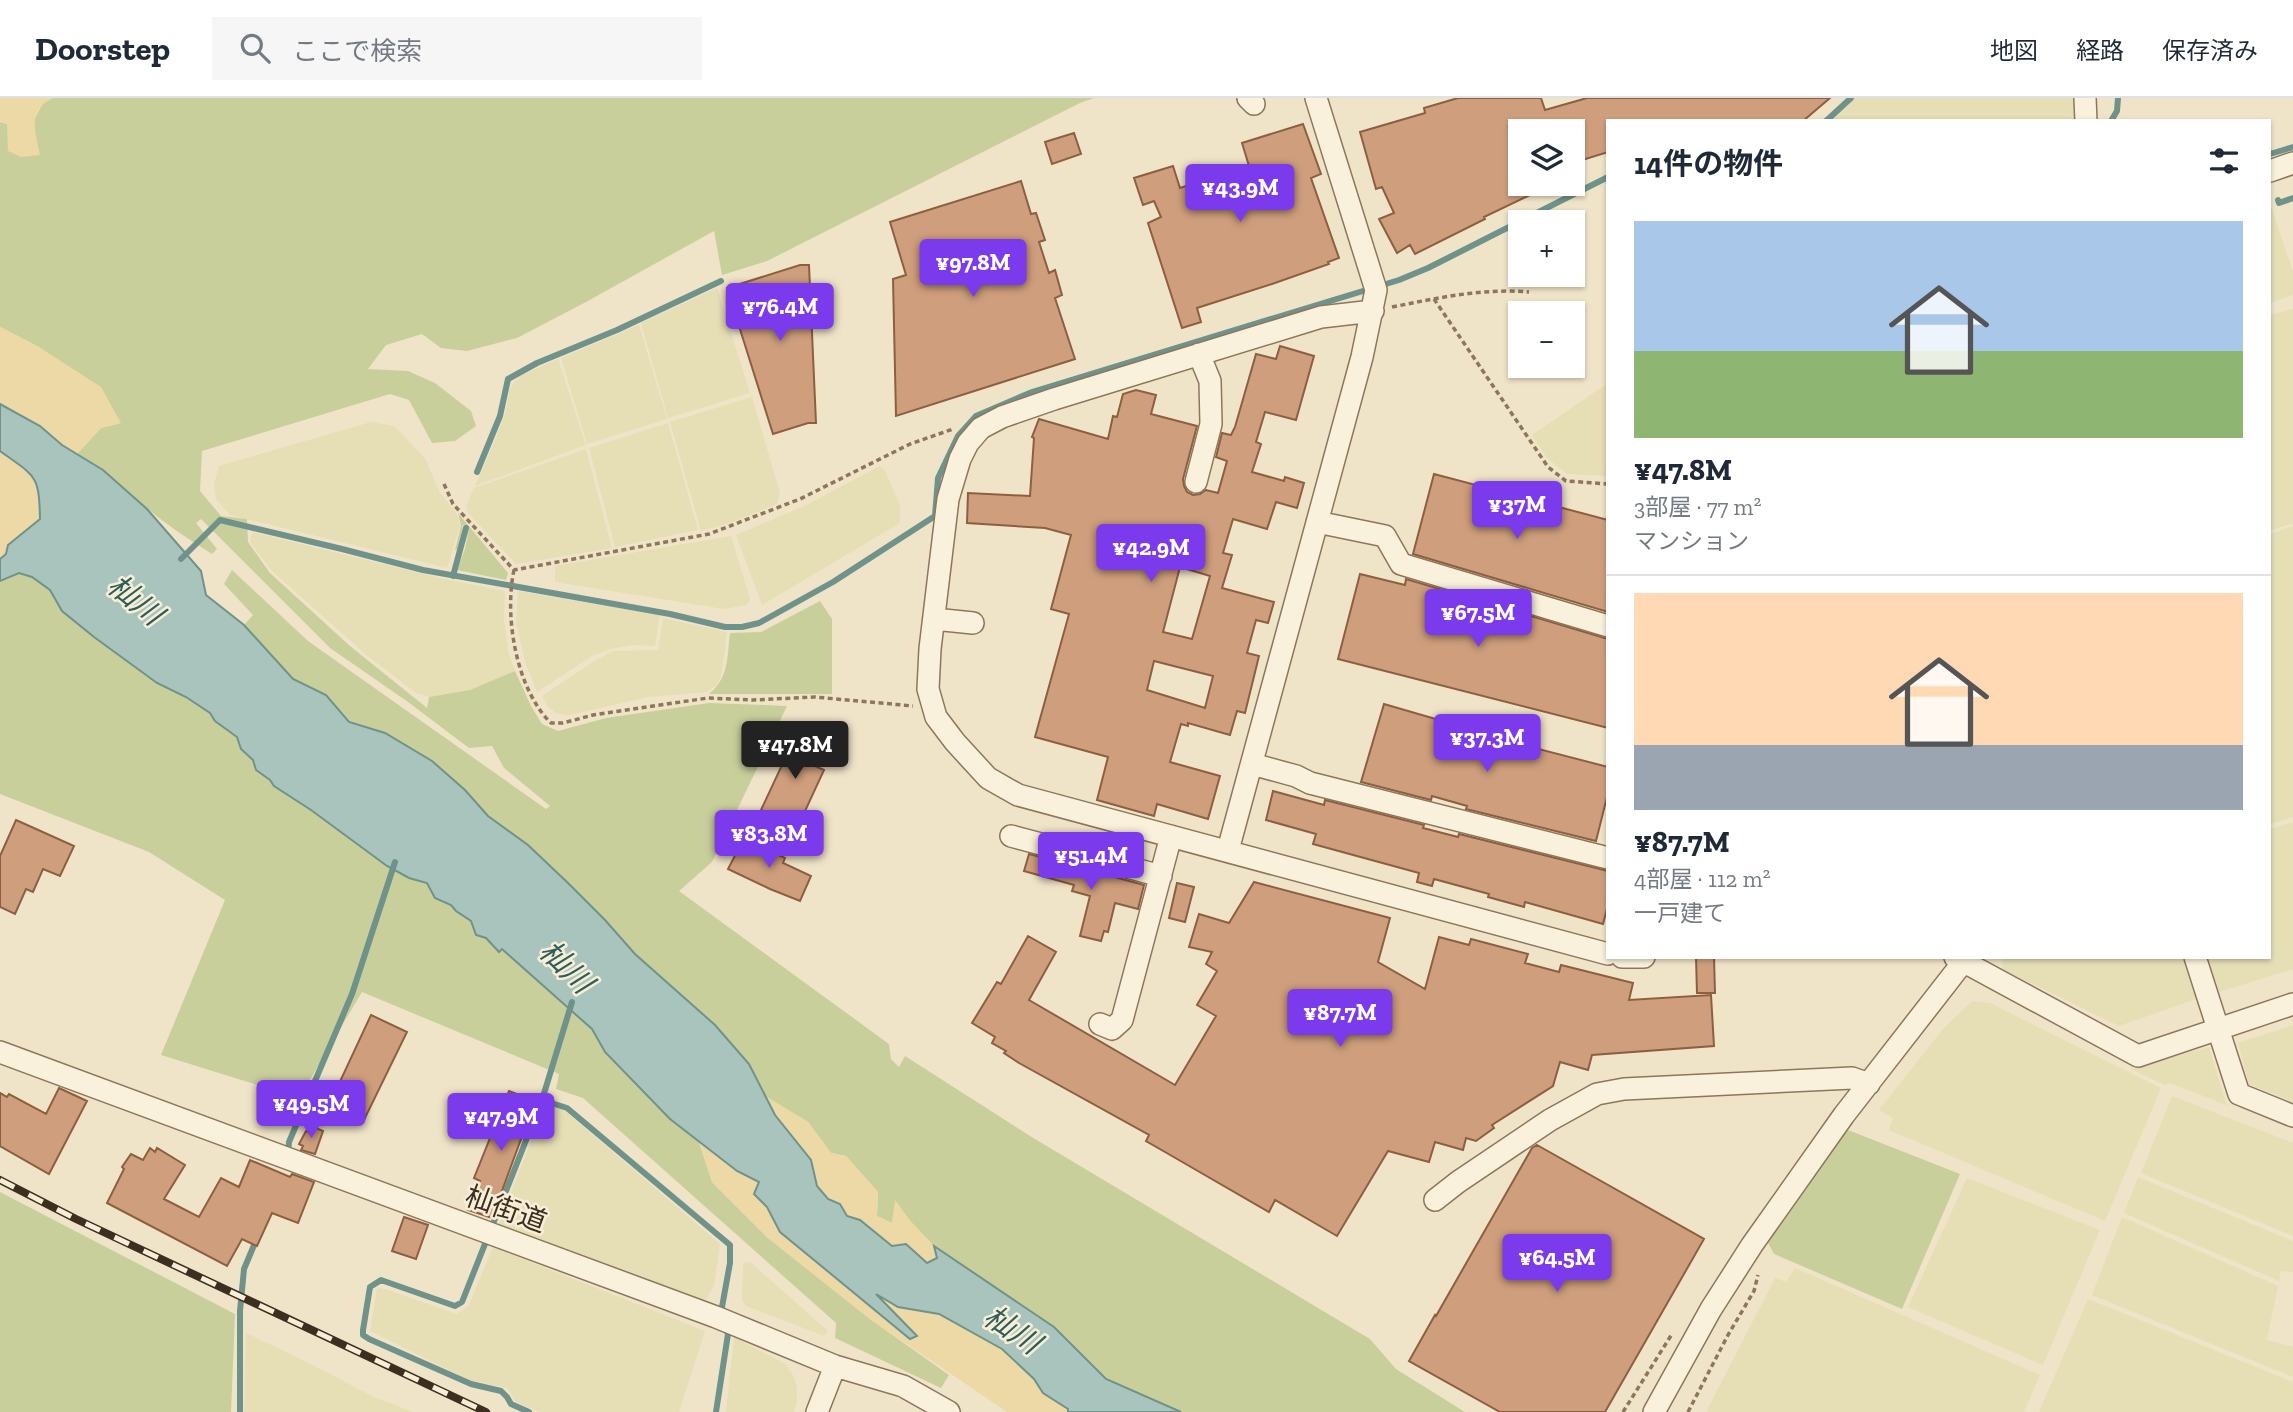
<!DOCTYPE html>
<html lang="ja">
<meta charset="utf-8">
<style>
body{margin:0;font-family:"Zilla Slab","Noto Sans JP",serif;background:#f6f6f7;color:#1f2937;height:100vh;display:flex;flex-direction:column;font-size:26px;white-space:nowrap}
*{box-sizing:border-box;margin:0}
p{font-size:23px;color:#747a83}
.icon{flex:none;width:38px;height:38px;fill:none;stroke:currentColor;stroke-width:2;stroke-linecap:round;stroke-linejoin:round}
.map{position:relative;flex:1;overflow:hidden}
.side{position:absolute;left:1606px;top:21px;width:665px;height:840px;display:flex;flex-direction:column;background:#fff;border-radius:0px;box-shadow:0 2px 5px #0004}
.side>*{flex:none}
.fabs{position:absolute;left:1508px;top:21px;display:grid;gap:14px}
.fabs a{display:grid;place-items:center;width:77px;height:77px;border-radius:0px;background:#fff;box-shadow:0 2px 5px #0004;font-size:35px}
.price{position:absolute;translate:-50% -60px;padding:0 16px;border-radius:7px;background:#7c3aed;color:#fff;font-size:23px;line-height:46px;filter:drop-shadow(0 2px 4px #0008)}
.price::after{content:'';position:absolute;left:50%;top:42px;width:21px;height:16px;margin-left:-10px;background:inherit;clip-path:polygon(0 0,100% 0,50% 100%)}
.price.selected{background:#222;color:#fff}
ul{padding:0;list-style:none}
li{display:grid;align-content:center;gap:14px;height:371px;padding:0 28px}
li+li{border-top:2px solid #e0e1e3}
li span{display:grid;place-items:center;height:217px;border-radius:0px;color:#555}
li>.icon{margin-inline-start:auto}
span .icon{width:126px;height:126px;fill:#fffc;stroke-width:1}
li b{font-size:30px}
h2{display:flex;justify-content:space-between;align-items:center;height:84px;padding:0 28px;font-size:30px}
header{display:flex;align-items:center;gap:42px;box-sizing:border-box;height:98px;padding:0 35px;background:#fff;border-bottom:2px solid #e0e1e3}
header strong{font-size:33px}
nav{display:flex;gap:38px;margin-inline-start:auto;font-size:24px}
.search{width:490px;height:63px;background:#f6f6f7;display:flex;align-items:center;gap:18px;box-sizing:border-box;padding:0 24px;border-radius:0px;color:#747a83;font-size:26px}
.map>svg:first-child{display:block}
.farmland{fill:#e6deb5}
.green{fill:#c9cf9b}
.sand{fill:#ecd9a5}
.water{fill:#a9c4bc;stroke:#6f938a;stroke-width:2}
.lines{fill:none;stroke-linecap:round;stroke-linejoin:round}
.stream{stroke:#6f938a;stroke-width:6}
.building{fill:#cf9f7d;stroke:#8d5f41;stroke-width:2;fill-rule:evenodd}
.minor-casing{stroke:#8d765c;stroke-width:24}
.path{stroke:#8d765c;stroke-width:3.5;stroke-dasharray:5 3.5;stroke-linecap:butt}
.minor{stroke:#faf1dc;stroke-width:21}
.rail-casing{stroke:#3d2e20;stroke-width:8}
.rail{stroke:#f7eed8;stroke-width:5;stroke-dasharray:16;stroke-linecap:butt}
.labels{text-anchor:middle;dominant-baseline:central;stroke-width:5;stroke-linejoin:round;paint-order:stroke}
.street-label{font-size:28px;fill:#3d2e20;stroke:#f7eed8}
.water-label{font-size:30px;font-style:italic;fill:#2f5d5a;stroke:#f7eed8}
</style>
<header>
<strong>Doorstep</strong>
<div class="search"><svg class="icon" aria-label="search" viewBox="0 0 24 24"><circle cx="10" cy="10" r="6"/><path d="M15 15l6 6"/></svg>ここで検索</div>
<nav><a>地図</a><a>経路</a><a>保存済み</a></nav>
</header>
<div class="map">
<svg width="2293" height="1314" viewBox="0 0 2293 1314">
<rect width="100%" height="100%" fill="#f0e4c8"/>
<path class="farmland" d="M1854,0H2074V23H1829Z
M2270,106L2293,174V197L2270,205Z
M717,190L750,295L668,320L641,225Z
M2293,211V425L2270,433V217Z
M639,227L667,321L587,346L561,260Z
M558,261L586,347L475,388L498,335L506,313L509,293L515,283L522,277Z
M1608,285V378L1567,376L1547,360L1532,337Z
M752,299L780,395L777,406L730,425L701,433L670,324Z
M371,324L394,328L407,341L426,362L440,395L457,416L460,428L447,470L230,417L216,401L214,386L219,368Z
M668,325L698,432L615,449L589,350Z
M586,351L612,450L516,466L468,415L466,408L474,390Z
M880,368L885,373L900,407V425L762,507L736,437L804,408Z
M2293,428V719L2270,726V436Z
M252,434L440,480L505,493L504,523L509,557L515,573L470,592L429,599L416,595L364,555L271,472L250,444Z
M731,438L750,501L747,507L724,511L555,484V468Z
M518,493L660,517L655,548L633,547L610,551L592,558L537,594L525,564L516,524Z
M663,520L727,534L722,574L717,587L707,594L649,599L569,617L558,616L549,610L542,598L593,564L613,553L658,552Z
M2293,724V871L2219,894L2207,859H2270V731Z
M2003,859H2182L2196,901L2119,928L2002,871Z
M1972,903L1990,905L2161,990L2105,1123L1889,1032L1893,1020L1879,1012L1943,931Z
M2293,927V1004L2249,986L2238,945Z
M2209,949L2225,1002L2229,1008L2170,985L2165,987L2131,971Z
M2172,998L2293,1045V1138L2141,1075Z
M545,1007L565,1013L720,1146L714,1188L704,1205L498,1128Z
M2138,1079L2293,1143V1174L2281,1173L2279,1183L2124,1115Z
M1967,1080L2100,1132L2043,1267L1908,1209Z
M2122,1119L2278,1188L2267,1242L2293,1249V1279L2092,1197Z
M493,1149L705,1233L679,1314H540L516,1304L507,1290L469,1282L370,1233L377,1190L385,1191L457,1216L469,1207Z
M750,1164L828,1233L824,1238L746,1208L742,1202L743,1165Z
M1795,1170L2040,1277L2024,1314H1706L1775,1180L1786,1184Z
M2088,1201L2293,1284V1314H2039Z
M246,1235L303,1262L374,1299L413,1314H244Z
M734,1239L785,1266L793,1277L797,1290V1305L794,1314H726Z"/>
<path class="green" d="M53,0H1094L1080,5L767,163L722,177L714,133L586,204L517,240L467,253L441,250L422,236L386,247L368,271L408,273L435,285L471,313L476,328L455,343L432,345L409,302L390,296L202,353L200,393L221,418L247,421L248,444L270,475L350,548L427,610L429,599L470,592L515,573L531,608L542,626L558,633L606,620L709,605L787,608L712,764L679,793L889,946L891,961L899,969L905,958L1030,1038L1370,1241L1396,1271L1465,1314H1181L1106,1281L1054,1229L934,1148L911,1124L896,1104L892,1125L877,1118L878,1094L846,1058L831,1055L808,1024L765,998L749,966L715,927L635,856L605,822L528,747L488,718L465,692L385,635L349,624L326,597L293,581L244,527L253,517L224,486L232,472L308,543L546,711L550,708L504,670L492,648L469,650L408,604L330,550L201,421L196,425L217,451L212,456C190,442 168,428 148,411C123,391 105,373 77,356L101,330L120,325L39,249L0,229V24L7,26L33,24L43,5Z
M458,415L508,475L506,482L457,472L465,451L469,431L463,427L458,451L455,452L461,428Z
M19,475L32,479L50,492L62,513L129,565L157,585L187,599L210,615L215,623L237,639L241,651L253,662L256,672L270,682L275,688L311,712L387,768L409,780L428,785L435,800L451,807L456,813L471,823L476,837L486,840L499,854L502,851L592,931L605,954L670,1021L699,1044L712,1084L768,1140L870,1221L949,1277L941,1290L835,1240L836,1225L583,1000L556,991L559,976L362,894L299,1000L161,957L225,802L149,754L0,696V483Z
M820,503L832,521V596H709C729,580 727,559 730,535L761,534Z
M1848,1032L1960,1076L1902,1211L1774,1156L1767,1143L1837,1043Z
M0,1094L235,1216L231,1314H0Z"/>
<path class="sand" d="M0,0H53C27,12 35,33 40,57L21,59L8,53L7,26L0,23Z
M0,229L39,249L101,289L121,325L101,330L77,356L62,347L40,328L0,306Z
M0,353C36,379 39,376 40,421L8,447L6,456L0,461Z
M765,998L808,1024L831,1055L846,1058L878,1094L877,1118L892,1125L895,1102L911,1124L934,1148L937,1160L927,1165L906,1146L893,1148L860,1122L847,1118L840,1106L828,1101L817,1088L811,1061L775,1017Z
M699,1044L737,1073L759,1085L754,1096L767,1109L780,1135L910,1240L916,1238L873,1194L920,1212L939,1216L1002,1251L1034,1281L1043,1295L1068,1311V1314H1007L870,1221L768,1140L712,1084Z"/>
<path class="water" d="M0,306L40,328L62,347L103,372L147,411L201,473L206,497L244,527L293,581L326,597L349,624L385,635L432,663L465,692L488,718L528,747L568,785L605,822L635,856L715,927L749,966L775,1017L811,1062L817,1088L828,1101L840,1106L847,1118L860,1122L892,1148L906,1146L927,1165L937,1160L934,1148L1054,1229L1106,1281L1181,1314H1068V1311L1043,1295L1034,1281L1002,1251L939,1216L898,1209L876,1196L917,1238L910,1241L780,1134L767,1109L754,1096L759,1084L737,1073L670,1021L605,954L592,931L502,851L499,854L486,840L476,837L471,823L456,813L451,807L435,800L427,785L409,780L387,768L311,712L274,688L270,682L256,672L253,662L241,651L237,639L215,623L210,615L186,599L157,585L94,539L62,513L50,492L32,479L19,475L0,483V461L6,456L8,447L40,421C39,376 36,379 0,353Z"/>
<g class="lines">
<path class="stream" d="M1826,23L1851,0
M2111,23L2117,13L2118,0
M2270,56L2293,49
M2278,102L2279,105L2293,100
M477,374L500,318L508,281L537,265L617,232L721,183
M181,461L220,422L342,451L423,472L670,516L725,529H742L759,525L833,484L935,418L938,380L958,338L976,318L1032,294L1399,182L1428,170L1608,79
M453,478L466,430
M542,1002L567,1010L730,1147V1165L722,1209L723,1215
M288,1055L289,1044L352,896L395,764
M240,1314V1213L244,1171L257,1140
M529,1314L511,1306L507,1299L501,1293L471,1286L369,1241L363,1237V1232L370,1189L381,1182L455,1208L462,1204L542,1002L572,904
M716,1314L728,1236L726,1230"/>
</g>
<path class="building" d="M1458,0H1541L1545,12L1587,0H1830L1803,23H1608V54L1573,65V33H1521V86H1553L1484,119L1485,121L1415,156L1410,147L1397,155L1379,121L1394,115L1382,89L1376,91L1360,34L1425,15L1424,10Z
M1303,26L1321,76L1311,80L1339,160L1328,164L1329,166L1272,186L1197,210L1201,224L1182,230L1148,125L1161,119L1154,103L1143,107L1134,80L1173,68L1180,90L1208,81L1209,83L1249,68L1242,45Z
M1074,35L1081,56L1052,66L1045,44Z
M1021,83L1031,116L1036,115L1045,142L1039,144L1049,175L1055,172L1062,197L1055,200L1075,261L896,318L893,181L906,177L890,124Z
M800,167H809L816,325H808L773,336L727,190Z
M1280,248L1314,258L1296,322L1265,314L1256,344L1261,346L1252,374L1284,383L1285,379L1304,385L1297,410L1276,404L1267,431L1233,421L1223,455L1232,457L1222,490L1274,504L1268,525L1256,522L1247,555L1259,558L1245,615L1237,613L1230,637L1188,625V628L1181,626L1170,664L1220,678L1208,721L1157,706L1154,718L1097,702L1108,659L1035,639L1069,516L1051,511L1071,437L1045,430L967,425L968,395L1030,398L1034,340L1032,339L1039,321L1108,341L1113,318L1117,319L1123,296L1136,292L1156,297L1151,316L1197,328L1183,381L1184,388L1187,394L1193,397L1200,396L1206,392L1218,395L1227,363L1216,359L1222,335L1231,337L1235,329L1256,256L1276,261ZM1180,469L1210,478L1192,541L1163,534ZM1154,563L1213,578L1205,610L1147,592Z
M1434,376L1608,422V514L1413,456Z
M1360,476L1405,487L1406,481L1608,541V630L1338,561Z
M1384,606L1477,633V635L1608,669V695L1596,743L1466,711L1467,708L1432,698L1431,702L1361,684Z
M797,635L824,648L815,668L824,672L800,724L791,720L788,724L761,712Z
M1273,693L1324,707L1325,702L1424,727L1423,730L1458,739L1459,736L1608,773V807L1603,826L1525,804L1524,809L1488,799L1489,796L1434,781L1432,788L1417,784L1419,775L1313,746L1316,736L1266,722Z
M16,722L74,748L60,778L43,771L33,794L26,791L15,816L0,809V758Z
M744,740L785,760L783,765L811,778L800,803L770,791L728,771Z
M1029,756L1144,787L1138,811L1115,805L1108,834L1104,833L1101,843L1080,838L1090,798L1072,793L1074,787L1024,773Z
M1254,784L1390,820L1378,864L1425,891L1439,839L1469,847L1471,841L1528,856L1525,865L1559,874L1561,867L1633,885L1629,902L1711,897L1714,948L1592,957L1588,972L1560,964L1553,988L1492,1027L1494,1030L1476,1043L1466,1040L1463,1052L1435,1044L1429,1064L1388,1053L1337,1138L1275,1102L1269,1114L1165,1054L1146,1043L1149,1037L1019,965L1004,955L1006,953L992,945L995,939L972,925L997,884L1001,886L1028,838L1056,854L1029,902L1175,987L1216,918L1197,907L1217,873L1206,866L1212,854L1189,849L1199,816L1229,825Z
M1177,785L1194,789L1185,824L1169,820Z
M1696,859H1714L1715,895H1697Z
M371,917L407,934L364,1022L330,1005Z
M59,990L87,1003L49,1076L0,1048V995L7,999L9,996L46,1016Z
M509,993L535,1003L492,1120L468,1112L480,1083L474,1080Z
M311,1028L323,1033L315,1056L301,1052L303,1048L299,1046L306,1033L308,1034Z
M1537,1047L1704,1141L1605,1314H1500L1409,1263L1435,1217L1436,1218L1532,1050Z
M150,1050L155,1054L157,1050L185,1067L164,1101L199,1119L221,1080L239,1089L250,1062L290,1079L292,1076L314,1084L298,1125L272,1115L257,1148L242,1141L227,1168L107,1105L124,1071L122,1069L131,1056L143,1062Z
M404,1119L428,1127L416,1161L392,1153Z"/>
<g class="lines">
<g class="minor-casing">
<path id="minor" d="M1248,0L1254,6
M2085,0L2086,23
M2270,73L2293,65
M1373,213L1321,219L1054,301L1002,319L981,330L968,345L960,361L948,401L930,551L928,591L936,619L955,644L988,680L1018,697L1608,856
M1196,384L1211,326L1210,283L1199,256
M1317,424L1385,438L1401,466L1608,528
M934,521L973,525
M1252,666L1296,678L1310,685L1608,760
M1011,738L1161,778
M1228,752L1362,259L1376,192L1316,0
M1622,859H1644
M1955,859L2138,958L2293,906
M2195,859L2239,996L2293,1018
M1100,926L1112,931L1122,922L1171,738
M0,954L716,1219L835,1268L903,1288L949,1314
M1435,1102L1458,1084L1550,1022L1597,996L1624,991L1852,980L1869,986
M817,1314L835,1268
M1654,1314L1711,1211L1752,1147L1844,1017L1967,859"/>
</g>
<path class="path" d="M1434,201L1548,369L1566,383L1608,386
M1392,209C1438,200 1482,190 1529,194
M444,386L453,406L514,472L709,436L800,401L910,346L953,331
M514,472C504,518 516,591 551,625H563L593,617L708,600L753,602L815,599L913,608
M1623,1314L1672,1236
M1688,1314L1728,1237L1754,1193L1758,1177"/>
<use href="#minor" class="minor"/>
<g class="rail-casing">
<path id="rail" d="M0,1082L76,1121L486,1314"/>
</g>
<use href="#rail" class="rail"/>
</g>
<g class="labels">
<g class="street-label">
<text transform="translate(506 1111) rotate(20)">杣街道</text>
</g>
<g class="water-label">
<text transform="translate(135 502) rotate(39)">杣川</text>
<text transform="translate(566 869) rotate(44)">杣川</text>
<text transform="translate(1012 1232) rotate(34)">杣川</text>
</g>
</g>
</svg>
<div class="fabs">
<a><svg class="icon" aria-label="layers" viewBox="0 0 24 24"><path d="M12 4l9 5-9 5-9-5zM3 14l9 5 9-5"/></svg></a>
<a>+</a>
<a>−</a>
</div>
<b class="price" style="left:1240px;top:126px">¥43.9M</b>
<b class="price" style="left:973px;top:201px">¥97.8M</b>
<b class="price" style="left:780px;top:245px">¥76.4M</b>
<b class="price" style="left:1517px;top:443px">¥37M</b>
<b class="price" style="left:1151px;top:486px">¥42.9M</b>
<b class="price" style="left:1478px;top:551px">¥67.5M</b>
<b class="price" style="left:1487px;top:676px">¥37.3M</b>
<b class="price selected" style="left:795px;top:683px">¥47.8M</b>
<b class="price" style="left:769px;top:772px">¥83.8M</b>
<b class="price" style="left:1091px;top:794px">¥51.4M</b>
<b class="price" style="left:1340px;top:951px">¥87.7M</b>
<b class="price" style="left:311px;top:1042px">¥49.5M</b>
<b class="price" style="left:501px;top:1055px">¥47.9M</b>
<b class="price" style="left:1557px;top:1196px">¥64.5M</b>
<section class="side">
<h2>14件の物件<svg class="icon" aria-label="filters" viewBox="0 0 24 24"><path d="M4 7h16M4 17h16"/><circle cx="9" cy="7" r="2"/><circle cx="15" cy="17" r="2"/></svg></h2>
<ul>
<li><span style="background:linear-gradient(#a9c7e8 60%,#8fb573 0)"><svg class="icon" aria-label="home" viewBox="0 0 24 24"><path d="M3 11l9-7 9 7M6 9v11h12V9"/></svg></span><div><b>¥47.8M</b><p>3部屋 · 77 m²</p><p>マンション</p></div></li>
<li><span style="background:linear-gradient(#ffd9b3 70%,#9aa5b1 0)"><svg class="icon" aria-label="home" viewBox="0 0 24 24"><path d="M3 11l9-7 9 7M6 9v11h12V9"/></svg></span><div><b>¥87.7M</b><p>4部屋 · 112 m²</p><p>一戸建て</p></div></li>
</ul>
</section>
</div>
